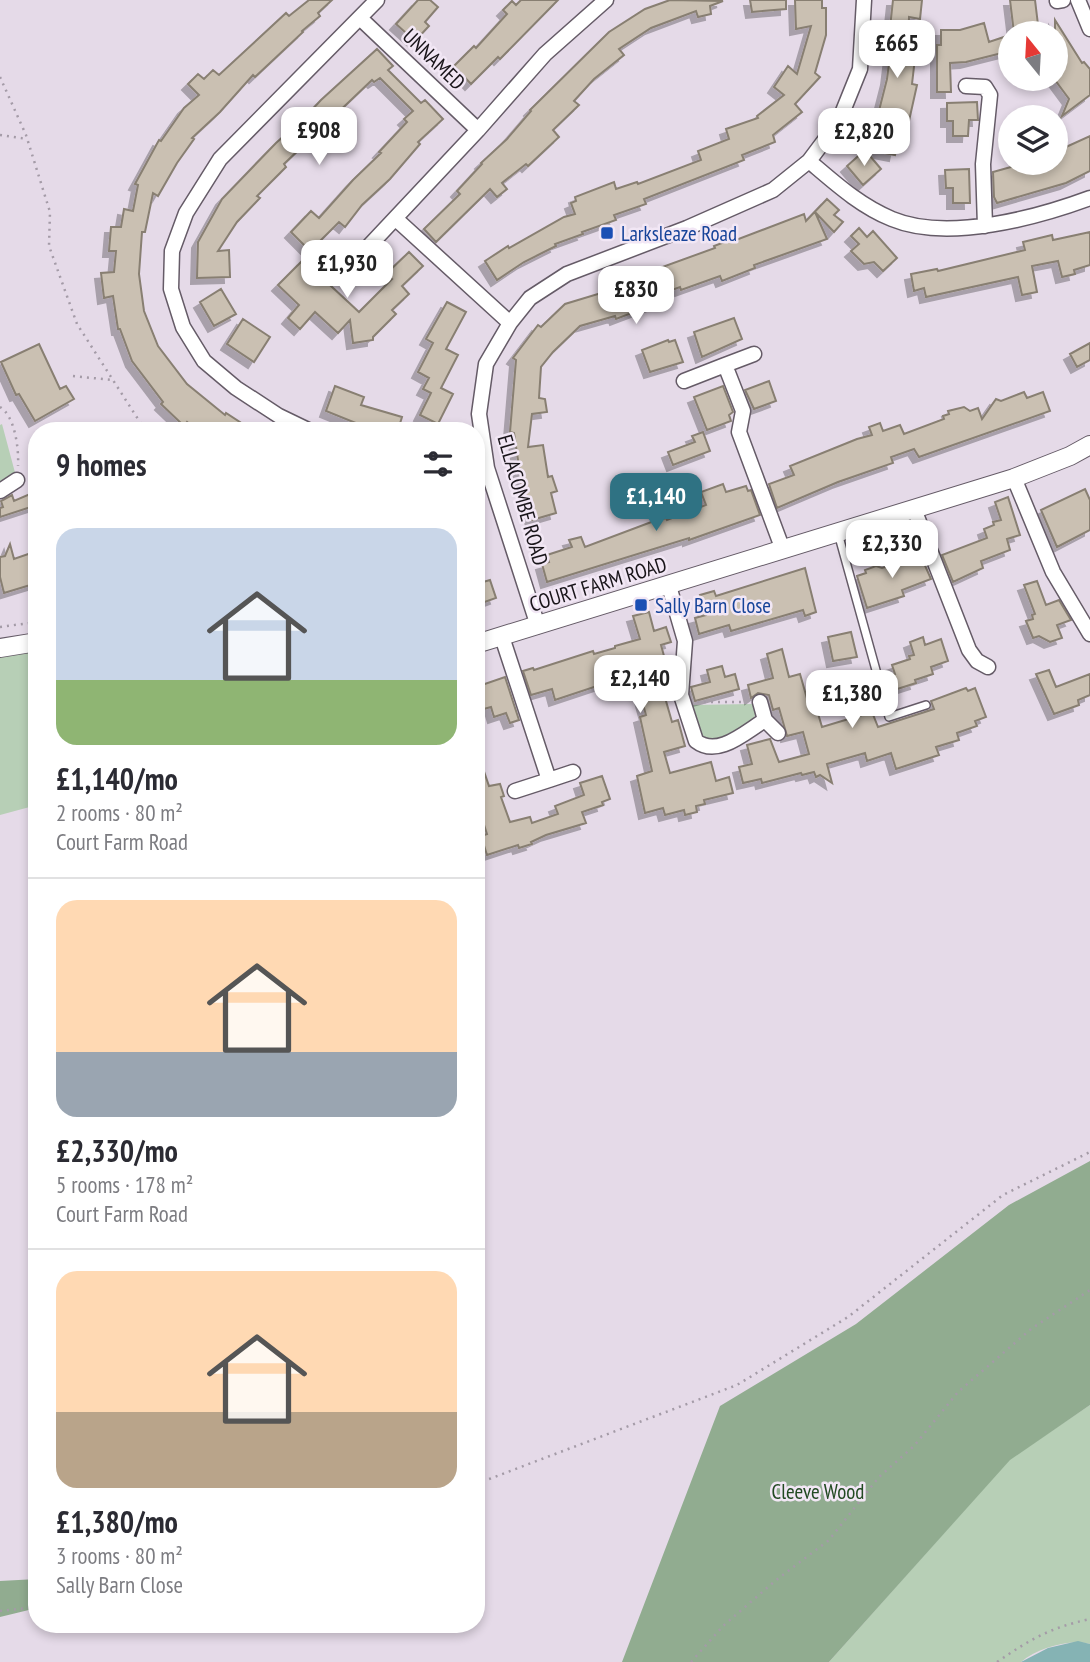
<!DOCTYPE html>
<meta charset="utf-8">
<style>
body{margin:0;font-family:"PT Sans Narrow",sans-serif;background:#f2f2f3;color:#2b2b33;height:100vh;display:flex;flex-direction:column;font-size:26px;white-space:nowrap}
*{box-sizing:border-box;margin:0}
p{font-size:23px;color:#7c7c81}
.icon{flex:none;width:38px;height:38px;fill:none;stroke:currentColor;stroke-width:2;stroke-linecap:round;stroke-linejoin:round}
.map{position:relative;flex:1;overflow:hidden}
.sheet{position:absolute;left:28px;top:422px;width:457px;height:1211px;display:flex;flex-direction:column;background:#fff;border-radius:28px;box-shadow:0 4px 10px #0003}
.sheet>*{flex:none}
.needle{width:46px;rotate:342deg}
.buttons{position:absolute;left:998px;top:21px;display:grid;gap:14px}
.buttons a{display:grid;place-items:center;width:70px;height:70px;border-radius:50%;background:#fff;box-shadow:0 4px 10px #0003;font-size:35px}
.price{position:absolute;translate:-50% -60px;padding:0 16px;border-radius:14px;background:#fff;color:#222;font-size:23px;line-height:46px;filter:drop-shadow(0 2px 4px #0008)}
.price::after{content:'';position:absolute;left:50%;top:42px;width:21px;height:16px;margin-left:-10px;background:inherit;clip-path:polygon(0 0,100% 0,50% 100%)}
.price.selected{background:#2f7283;color:#fff}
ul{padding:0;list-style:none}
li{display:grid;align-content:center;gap:14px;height:371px;padding:0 28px}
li+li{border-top:2px solid #e1e1e2}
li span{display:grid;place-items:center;height:217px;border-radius:21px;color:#555}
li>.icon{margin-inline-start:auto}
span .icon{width:126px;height:126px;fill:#fffc;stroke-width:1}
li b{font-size:30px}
h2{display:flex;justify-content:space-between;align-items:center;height:84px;padding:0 28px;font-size:30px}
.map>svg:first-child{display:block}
.green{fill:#b7cfb6}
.forest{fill:#91ac90}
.water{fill:#85b3b4}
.building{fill:#cac0b2;stroke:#887f72;stroke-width:2;filter:url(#shadow)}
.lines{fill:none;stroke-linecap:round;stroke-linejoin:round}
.service-casing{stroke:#655b67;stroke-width:10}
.minor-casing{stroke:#655b67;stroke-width:17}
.tertiary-casing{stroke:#655b67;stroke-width:20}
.path{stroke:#a49ba7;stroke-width:2.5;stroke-dasharray:2 5;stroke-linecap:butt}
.service{stroke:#fff;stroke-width:7}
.minor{stroke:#fff;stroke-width:14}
.tertiary{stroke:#fff;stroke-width:18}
.transit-dot{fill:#1a4fb4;stroke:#f2e7f5;stroke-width:2.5}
.labels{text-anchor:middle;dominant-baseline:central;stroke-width:5;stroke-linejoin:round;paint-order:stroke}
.street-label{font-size:21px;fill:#19151a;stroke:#f2e7f5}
.transit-label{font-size:21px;fill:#164399;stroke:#f2e7f5;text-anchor:start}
.park-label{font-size:21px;fill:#224a22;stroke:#f2e7f5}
</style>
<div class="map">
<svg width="1090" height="1662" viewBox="0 0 1090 1662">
<defs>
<filter id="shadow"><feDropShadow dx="-6" dy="6" stdDeviation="0" flood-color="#0004"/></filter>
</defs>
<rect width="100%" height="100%" fill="#e5dae8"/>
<path class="green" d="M2,424L17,480L0,497V425Z
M37,642V805L0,815V649Z
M753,704C754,707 756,711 755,715C753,727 719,740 708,741L701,736L690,705Z
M1090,1405V1644C1068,1639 1038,1648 1021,1662H829L1010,1459Z"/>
<path class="forest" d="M1090,1161V1405L1010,1460L829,1662H622L720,1406L856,1324L1009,1205Z
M37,1579V1608L0,1617V1581Z"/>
<path class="water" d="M1078,1641L1090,1644V1662H1021L1048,1648Z"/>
<path class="building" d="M309,0H332L318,13L320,16L302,31L303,32L255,77L253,75L220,112L192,138L194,139L177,163L158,196L153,193L145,232H142L139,274L144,311L158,346L187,384L225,415L226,413L252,430H197L187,422L184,426L161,404L163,402L132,361L120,329H118L113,296L104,298L101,273L114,272L116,251H109L111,227H121L124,209L133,211L138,185L135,184L159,140L161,141L184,108L199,95L188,84L198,74L204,79L213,70L219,75L286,13L289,16Z
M418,0H430L438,7L425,22L429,26L415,41L396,24Z
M521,0H558L500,59L498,57L471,84L454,66L474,46L476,48L507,14L503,10L512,1L516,5Z
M670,0L723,1L710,6L711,14L698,17L696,11L651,28L619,49L624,55L594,79L574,101L579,105L553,130L559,137L528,166L526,164L502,183L507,189L497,197L490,189L436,242L424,229L460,194L457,191L482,164L481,163L507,139L531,111L530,110L609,32L645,9Z
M750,0H786V9L752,12Z
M795,0H822V8H826V35L815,73L820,77L795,104L802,112L773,135L775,142L742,155L744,160L644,199L646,204L614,215L616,220L582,232L583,234L555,244L556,246L524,262L497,280L485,261L508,246L509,248L564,217L575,214L571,203L576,201L575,197L614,182L616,189L637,182L638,184L701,160L698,151L729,139L726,129L758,118L757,116L784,95L774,87L788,66L797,74L811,26L796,29Z
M893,0H922L920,19L909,17L908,50L910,51L909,57L915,58L912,84L917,85L909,121L902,120L895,155L869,150L887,79L892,38L889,37Z
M1010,0H1035L1039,33H1014Z
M1055,20L1082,63L1084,62L1090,69V95L1062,116L1069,99L1055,80Z
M984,23L989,42L1010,35V51L966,62L950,63L951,92H937V45H941V30H960Z
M377,49L393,66L388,70L421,103L425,100L443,119L418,142L420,144L390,179L362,205L345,227L339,222L310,251L291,232L311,211L319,218L353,180L381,153L379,152L407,122L404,119L413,111L380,78L374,82L372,80L284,164L286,167L257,196L260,198L237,222L218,251L229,250L230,277L197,278L198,242L222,199L276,143L295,126L296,127L321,100Z
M977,102L978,120H969L968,136H953V121H947V103Z
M1090,136V171L1066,183L997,203L994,197L993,172L1018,165L1020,170L1044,163H1055V152Z
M865,150L881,169L863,185L847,166Z
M969,169L970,203H953V188H946L945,170Z
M827,199L839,210L834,215L843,222L834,232L815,212L827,239L754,265L755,268L722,281L720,276L681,290L680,287L658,295L661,302L616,319L615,316L580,326L553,352L541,367L539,398L545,399L547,412L532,414L528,447L543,445L548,477L552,476L557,491L551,493L556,513L532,520L522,487L514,433L510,432L516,360L513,358L538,325L541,327L565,304L618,288L617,286L644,276L643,274L715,248L714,246L735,238L736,240L804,214L806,221Z
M859,228L867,237L873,231L897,258L883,271L874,262L864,264L851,251L859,244L851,236Z
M1090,232V265L1074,270L1075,274L1062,277L1058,261L1032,266L1037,292L1022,295L1018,277L926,297L924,288L914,291L911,274L937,269L938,271L1025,250L1023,242L1052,235L1053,240Z
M409,252L423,266L402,286L409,294L392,310L396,314L373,337V340L353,343L350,320L338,333L315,312L300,329L288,318L299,305L278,285L303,260L359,312L392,279L386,274Z
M221,289L236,314L214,326L200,302Z
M447,302L466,312L446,349L458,355L441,388L453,394L438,424L420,415L431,393L423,389L429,378L418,372L433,343L426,339Z
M734,318L742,339L702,357L694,332Z
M243,319L270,337L254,362L227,344Z
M668,340L669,342L675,340L683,362L650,372L642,350Z
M1090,343V360L1077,367L1070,354Z
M39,344L60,389L66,386L74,399L35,421L19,394L16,395L1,362Z
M769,381L776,401L754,409L745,390Z
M335,386L364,397L361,405L402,417L398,430H373L326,411Z
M723,386L733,412L729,415L731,421L707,430L694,397Z
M1024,392L1027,398L1043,392L1050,411L919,457L914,449L891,457L893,463L838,482L777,508L769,484L794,475L790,466L857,439L872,435L869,427L880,423L883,431L900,425L904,434L944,419L943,416L949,414L948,411L964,407L970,411L978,408L982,419L996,399L1001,401Z
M703,432L710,451L673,465L668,452L695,442L692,436Z
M723,484L726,492L746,486L748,491L751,490L760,515L689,540V538L547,582L542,564L549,562L547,555L572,547L569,540L581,537L585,547L654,521L666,518L667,520L706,505L701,492Z
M1085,489L1090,500V530L1057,547L1041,510Z
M37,491V505L0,517V508L3,507L1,501L12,495L14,501Z
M1008,497L1020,535L1007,539L1010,550L981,561L983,568L953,582L942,555L987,538L984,529L994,525L993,522L1001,520L995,502Z
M10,544L14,559L37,551V583L4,593L0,577V557L5,556Z
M919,552L931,579L902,590L904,596L867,608L857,576L866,573L865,570L876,566L882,568L910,559L909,556Z
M805,568L816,612L805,616L803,610L731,631L729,625L699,634L695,618L706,615L700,595L714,591L716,596Z
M490,580L496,598L476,605V584Z
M1037,581L1046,605L1059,600L1071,620L1057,625L1062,638L1050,642L1039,636L1033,638L1026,621L1033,619L1032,615L1035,614L1024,585Z
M649,612L654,631L666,627L671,642L661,645L670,678L660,680L672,722L678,720L685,746L664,752L670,773L711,762L716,781L729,777L733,793L704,800L705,804L696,806L697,812L685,815L684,810L665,815L663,808L645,813L637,776L652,771L640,717L646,715L641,697L648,695L642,671L555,700L552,689L531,695L523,671L533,668L534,670L593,651L594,654L615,648V646L640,639L633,616Z
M851,632L857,657L833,661L828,637Z
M923,637L925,645L941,639L948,661L931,667L933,674L915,680L916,683L888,692L884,677L895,674L892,665L910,659L909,656L914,655L910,642Z
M782,649L789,677L800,674L808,702L814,700L822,727L872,712L878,727L934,709L931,701L966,688L968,691L975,688L986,717L975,721L977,726L957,733L959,740L936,747L939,755L896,769L891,753L867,761L865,753L827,764L832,783L820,775L816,777L814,772L802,775L801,773L762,783L761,779L743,783L739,767L752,764L747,745L770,739L779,762L809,754L803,732L787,736L779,708L773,710L769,695L758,693L751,698L748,685L773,678L767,654Z
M722,666L725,677L735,674L739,689L695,701L691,687L710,682L707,670Z
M1049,670L1056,687L1090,674V695L1078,700L1079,705L1054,714L1036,674Z
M505,677L519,720L510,723L506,713L494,717L491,707L480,710L476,700V687Z
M476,754H478L489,786L500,784L504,796L501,797L510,822L530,817L532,823L558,814L555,806L584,795L580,783L602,776L610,799L602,802L603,805L582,812L586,823L546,835L531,842L532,844L519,848L518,845L487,855L481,836L487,834L476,800Z"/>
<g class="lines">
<g class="service-casing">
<path id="service" d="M838,533L889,717L926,705"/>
</g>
<g class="minor-casing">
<path id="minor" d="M1078,0L1090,29
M1057,1L1063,0
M361,19L478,130
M966,86L985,87L990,95L983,164L985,226
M809,161C835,183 860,206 892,219C947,242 1036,218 1090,198
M396,219L510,323
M354,262L478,130L545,54L606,0
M725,365L754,354
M684,381L725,365L743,411L739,432L783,550
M308,430L279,416L236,388L204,361L183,327L171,289L172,251L186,213L220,159L377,0
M1014,478L1053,572L1090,634
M0,491L17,480
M914,509L969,650L977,661L988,667
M669,586L685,641L681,695L696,741C718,758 745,732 765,720L760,702
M538,626L487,468L479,414L486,364L510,323L530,298L567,274L687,228L773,190L809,161L839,121L860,69L864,0
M502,637L549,780L515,791
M765,720L778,733
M549,780L573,772"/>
</g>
<g class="tertiary-casing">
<path id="tertiary" d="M476,644L1014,478L1070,456L1090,445
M0,648L37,642"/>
</g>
<path class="path" d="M0,77L26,135L50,212L49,246L77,324L145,430
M0,135L27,139
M73,376L112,380
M0,407C15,416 19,449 18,466
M0,627L37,622
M697,702H746
M476,1484L737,1385L848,1317L1003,1195L1090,1152
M0,1611L37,1607
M691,1662L723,1626L775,1581L829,1540L879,1477L914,1446L958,1392L1031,1329L1090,1290
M997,1662C1031,1639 1049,1628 1090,1619"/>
<use href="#service" class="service"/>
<use href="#minor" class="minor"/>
<use href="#tertiary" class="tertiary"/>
</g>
<g class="transit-dot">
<rect x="600" y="226" width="14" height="14" rx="3.5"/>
<rect x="634" y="598" width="14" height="14" rx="3.5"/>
</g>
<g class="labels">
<g class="street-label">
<text transform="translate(434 59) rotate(44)">UNNAMED</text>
<text transform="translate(523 500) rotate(74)">ELLACOMBE ROAD</text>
<text transform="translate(598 584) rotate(-17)">COURT FARM ROAD</text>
</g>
<g class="transit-label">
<text x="621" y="233">Larksleaze Road</text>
<text x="655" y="605">Sally Barn Close</text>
</g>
<g class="park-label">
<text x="818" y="1491">Cleeve Wood</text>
</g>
</g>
</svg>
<div class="buttons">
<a><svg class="needle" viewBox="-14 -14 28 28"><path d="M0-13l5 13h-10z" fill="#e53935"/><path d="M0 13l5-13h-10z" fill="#7c7c81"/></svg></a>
<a><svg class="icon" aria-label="layers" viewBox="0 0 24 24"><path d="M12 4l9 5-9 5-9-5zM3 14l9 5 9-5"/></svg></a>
</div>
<b class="price" style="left:897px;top:80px">£665</b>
<b class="price" style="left:319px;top:167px">£908</b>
<b class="price" style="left:864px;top:168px">£2,820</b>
<b class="price" style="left:347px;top:300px">£1,930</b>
<b class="price" style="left:636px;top:326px">£830</b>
<b class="price selected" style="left:656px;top:533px">£1,140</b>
<b class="price" style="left:892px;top:580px">£2,330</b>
<b class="price" style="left:640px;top:715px">£2,140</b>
<b class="price" style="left:852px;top:730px">£1,380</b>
<section class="sheet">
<h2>9 homes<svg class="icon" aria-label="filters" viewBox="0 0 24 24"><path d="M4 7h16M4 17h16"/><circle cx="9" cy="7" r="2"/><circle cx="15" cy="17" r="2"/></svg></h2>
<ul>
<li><span style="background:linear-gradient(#c9d6e8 70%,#8fb573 0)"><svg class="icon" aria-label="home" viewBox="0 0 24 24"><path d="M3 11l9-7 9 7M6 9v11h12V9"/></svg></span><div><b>£1,140/mo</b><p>2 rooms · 80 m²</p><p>Court Farm Road</p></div></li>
<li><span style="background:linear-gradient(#ffd9b3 70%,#9aa5b1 0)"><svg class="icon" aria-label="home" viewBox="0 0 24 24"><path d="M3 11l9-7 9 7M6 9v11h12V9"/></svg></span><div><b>£2,330/mo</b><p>5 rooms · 178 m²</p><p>Court Farm Road</p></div></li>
<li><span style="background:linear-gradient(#ffd9b3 65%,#b9a48a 0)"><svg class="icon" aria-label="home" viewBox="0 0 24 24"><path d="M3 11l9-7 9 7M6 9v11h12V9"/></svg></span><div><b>£1,380/mo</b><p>3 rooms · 80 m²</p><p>Sally Barn Close</p></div></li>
</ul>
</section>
</div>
